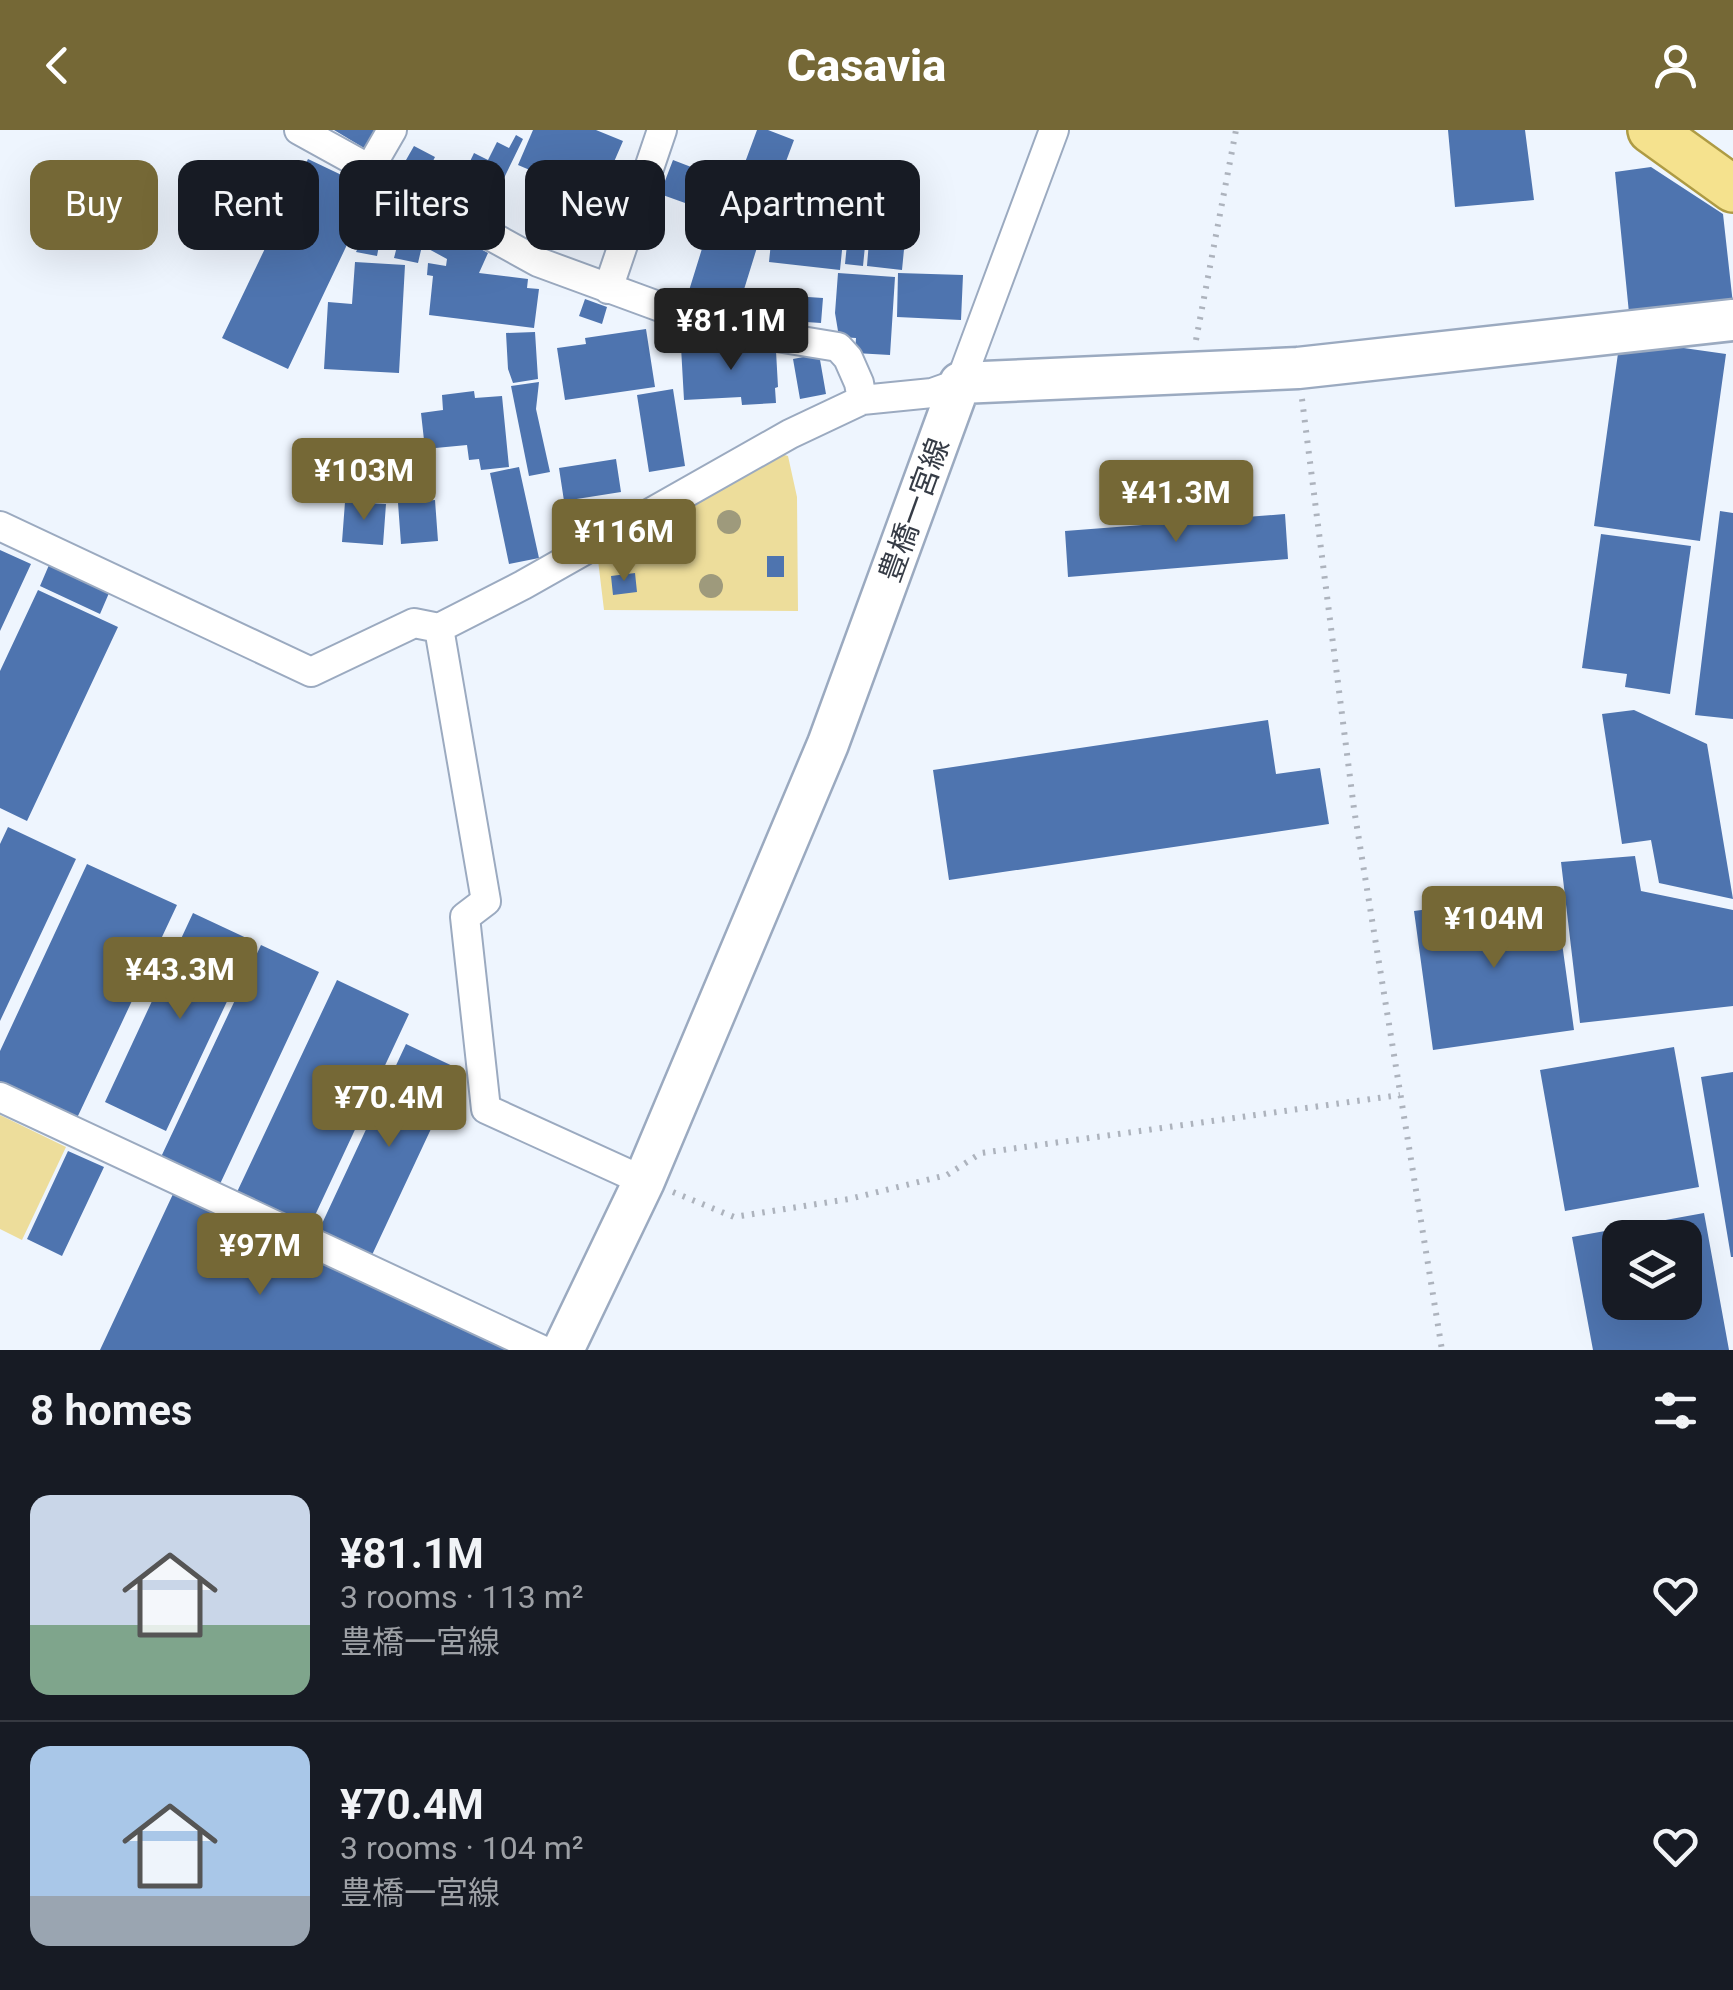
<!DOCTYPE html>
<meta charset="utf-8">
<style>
body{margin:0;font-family:Roboto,"Noto Sans JP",sans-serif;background:#242831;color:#f1f3f6;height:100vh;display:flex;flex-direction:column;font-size:38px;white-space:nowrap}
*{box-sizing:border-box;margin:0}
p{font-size:32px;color:#9ea1a6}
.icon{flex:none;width:55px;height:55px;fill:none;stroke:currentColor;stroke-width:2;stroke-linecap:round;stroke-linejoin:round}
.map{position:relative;height:1220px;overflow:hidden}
.sheet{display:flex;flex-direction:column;background:#171b24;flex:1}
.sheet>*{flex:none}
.banner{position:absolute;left:30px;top:30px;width:1000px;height:90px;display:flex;gap:20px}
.tools{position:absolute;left:1602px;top:1090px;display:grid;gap:20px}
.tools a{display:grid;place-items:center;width:100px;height:100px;border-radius:20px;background:#171b24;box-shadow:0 10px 40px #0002;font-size:50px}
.price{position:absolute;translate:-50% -85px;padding:0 22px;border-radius:10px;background:#756836;color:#fff;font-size:32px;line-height:65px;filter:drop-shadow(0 2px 5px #0008)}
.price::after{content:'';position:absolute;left:50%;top:60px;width:30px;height:22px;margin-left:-15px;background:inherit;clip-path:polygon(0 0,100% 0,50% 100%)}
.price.selected{background:#222;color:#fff}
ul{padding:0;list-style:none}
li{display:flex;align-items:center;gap:30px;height:250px;padding:0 30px}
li+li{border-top:2px solid #363941}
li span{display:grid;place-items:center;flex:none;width:280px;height:200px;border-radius:20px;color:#555}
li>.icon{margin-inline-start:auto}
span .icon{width:120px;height:120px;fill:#fffc;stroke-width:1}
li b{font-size:42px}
h2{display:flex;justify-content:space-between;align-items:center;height:120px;padding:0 30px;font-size:42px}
.pill{padding:0 35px;border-radius:20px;background:#171b24;box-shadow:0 10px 40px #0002;font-size:35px;line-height:90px}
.pill.selected{background:#756836;color:#fff}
header{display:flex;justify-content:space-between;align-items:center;height:130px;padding:0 30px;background:#756836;color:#fff;font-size:45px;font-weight:800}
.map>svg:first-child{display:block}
.green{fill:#eddd9b}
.building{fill:#4e74af;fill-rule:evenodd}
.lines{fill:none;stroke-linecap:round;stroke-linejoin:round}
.minor-casing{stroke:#9baac0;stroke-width:32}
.secondary-casing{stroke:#9baac0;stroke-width:45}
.primary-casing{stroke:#ae9b44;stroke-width:50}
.path{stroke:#adb3bd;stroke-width:6;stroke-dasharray:2.5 8;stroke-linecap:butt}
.minor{stroke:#fff;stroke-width:28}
.secondary{stroke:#fff;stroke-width:40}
.primary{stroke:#f5e28e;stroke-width:45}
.tree{fill:#9e9a7c}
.labels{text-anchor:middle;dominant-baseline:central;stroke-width:10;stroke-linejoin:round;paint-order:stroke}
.street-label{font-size:30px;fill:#363c46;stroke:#fff}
</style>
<header><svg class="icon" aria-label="back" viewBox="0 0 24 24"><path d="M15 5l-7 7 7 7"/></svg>Casavia<svg class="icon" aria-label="person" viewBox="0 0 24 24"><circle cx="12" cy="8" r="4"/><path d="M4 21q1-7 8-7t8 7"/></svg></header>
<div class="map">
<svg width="1733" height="1220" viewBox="0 0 1733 1220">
<rect width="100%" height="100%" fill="#eef5fe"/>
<path class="green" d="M781,324L788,326L797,367L798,481L604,480L598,430Z
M0,985L66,1017L22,1110L0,1099Z"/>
<path class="building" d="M334,0H375L364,18Z
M533,0H596L623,11L598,69L518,35Z
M757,0H768L794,10L766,85L730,73Z
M1448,0H1525L1534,70L1455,77Z
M516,5L523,9L487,83L453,67L474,23L488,30L497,12L509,18Z
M414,16L435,27L424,49L402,37Z
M308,29L373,60L288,239L222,208Z
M673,30L712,45L699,78L660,64Z
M1651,37L1723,84L1733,174L1629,183L1615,42Z
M538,52L580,69L567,102L525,85Z
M582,70L607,80L597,105L572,95Z
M775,73L793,75L792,86L812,89L813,78L846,81L840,140L769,132Z
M714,80L764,95L737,182L687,167Z
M374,82L385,84L377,126L356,122Z
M850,84L868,86L863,136L845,134Z
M405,85L428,90L418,133L394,128Z
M871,86L907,89L902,140L867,136Z
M437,95L488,123L479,143L528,149L527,158L539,159L534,198L429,185L433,146L427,145L428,133L446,136L447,129L425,117Z
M355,132L405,135L399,243L324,239L328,172L352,174Z
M838,143L895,147L890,225L855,223L856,208L839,207L835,183Z
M898,143L963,145L961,190L897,187Z
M793,166L823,168L821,193L791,191Z
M585,169L607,177L602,194L579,186Z
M646,199L655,257L565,270L557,218L586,214L585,208Z
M535,202L538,249L513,253L508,239L506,203Z
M1620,209L1726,224L1700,411L1594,396Z
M769,212L770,220L776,221L778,257L775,258L776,273L742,275L741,267L684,270L681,217Z
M819,224L826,264L800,269L793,229Z
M539,252L536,279L550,342L529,346L511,256Z
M673,259L685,336L649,342L637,265Z
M474,261L475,268L502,266L509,337L481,340L479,329L469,330L467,315L425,319L421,283L443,280L442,265Z
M616,329L621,362L564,371L559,338Z
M519,337L539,428L509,434L490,343Z
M435,370L438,411L401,414L398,373Z
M345,372L386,374L383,415L342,412Z
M1720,381L1733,383V589L1695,585Z
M1285,384L1288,429L1068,447L1065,401Z
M1601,404L1691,416L1670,564L1625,557L1627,544L1582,538Z
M0,420L31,434L0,501Z
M767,426H784V447H767Z
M49,435L109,463L100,484L40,456Z
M635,443L637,462L613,465L611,446Z
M38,460L118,497L27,691L0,678V541Z
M1634,580L1707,614L1733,769L1659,753L1651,710L1622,714L1602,584Z
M1268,590L1276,644L1320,638L1329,694L949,750L933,640Z
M8,697L76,729L0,891V714Z
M1635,726L1641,761L1733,780V876L1580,893L1561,732Z
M87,734L177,775L77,988L0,951V921Z
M1555,762L1574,900L1433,920L1414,781Z
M193,783L255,812L166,1001L105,972Z
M261,815L319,842L220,1054L161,1027Z
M337,850L409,884L310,1096L237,1062Z
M406,914L459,939L372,1125L319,1100Z
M1674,917L1699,1057L1565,1081L1540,940Z
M1733,942V1127H1731L1701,947Z
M68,1021L104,1037L62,1126L27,1109Z
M173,1064L507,1220H100Z
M1704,1083L1729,1220H1593L1572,1107ZM1620,1108H1685V1172H1620Z"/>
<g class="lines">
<g class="minor-casing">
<path id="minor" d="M299,0L538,132L666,179L771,206L838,217L848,228L859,253L862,270
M370,38L392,0
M608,159L662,0
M0,396L311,542L414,493L439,498L523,455L790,304L862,270L932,263L960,253L1054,0
M439,498L486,771L465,787L486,979L644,1051
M0,967L542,1220"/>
</g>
<g class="secondary-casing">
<path id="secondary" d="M563,1220L644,1051L828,614L960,253L1298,238L1733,190"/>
</g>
<g class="primary-casing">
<path id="primary" d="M1651,0L1733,59"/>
</g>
<path class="path" d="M1196,210L1236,0
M1302,269L1354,679L1442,1220
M673,1062L734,1087L849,1069L947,1045L981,1023L1400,965"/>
<use href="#minor" class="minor"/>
<use href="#secondary" class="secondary"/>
<use href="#primary" class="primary"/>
</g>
<g class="tree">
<circle cx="729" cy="392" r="12"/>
<circle cx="711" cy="456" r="12"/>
</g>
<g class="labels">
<g class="street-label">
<text transform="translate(914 380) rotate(-70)">豊橋一宮線</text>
</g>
</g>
</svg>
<div class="tools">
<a><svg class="icon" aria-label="layers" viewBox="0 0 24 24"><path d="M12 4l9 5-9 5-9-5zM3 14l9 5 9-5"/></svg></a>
</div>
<b class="price selected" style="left:731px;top:243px">¥81.1M</b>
<b class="price" style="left:364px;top:393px">¥103M</b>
<b class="price" style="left:1176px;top:415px">¥41.3M</b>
<b class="price" style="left:624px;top:454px">¥116M</b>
<b class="price" style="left:1494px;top:841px">¥104M</b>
<b class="price" style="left:180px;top:892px">¥43.3M</b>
<b class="price" style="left:389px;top:1020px">¥70.4M</b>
<b class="price" style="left:260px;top:1168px">¥97M</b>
<div class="banner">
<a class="pill selected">Buy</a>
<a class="pill">Rent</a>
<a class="pill">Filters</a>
<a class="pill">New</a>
<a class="pill">Apartment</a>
</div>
</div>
<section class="sheet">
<h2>8 homes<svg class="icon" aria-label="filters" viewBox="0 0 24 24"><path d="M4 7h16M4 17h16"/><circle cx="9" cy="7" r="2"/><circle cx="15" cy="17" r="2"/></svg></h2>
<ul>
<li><span style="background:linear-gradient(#c9d6e8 65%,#7fa58c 0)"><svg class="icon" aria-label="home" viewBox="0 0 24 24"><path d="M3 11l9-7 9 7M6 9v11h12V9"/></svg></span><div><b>¥81.1M</b><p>3 rooms · 113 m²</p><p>豊橋一宮線</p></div><svg class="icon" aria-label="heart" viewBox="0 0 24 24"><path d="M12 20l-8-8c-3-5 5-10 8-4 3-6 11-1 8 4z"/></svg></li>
<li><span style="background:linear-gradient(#a9c7e8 75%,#9aa5b1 0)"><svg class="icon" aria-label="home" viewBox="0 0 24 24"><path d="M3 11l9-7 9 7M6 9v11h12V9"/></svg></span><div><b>¥70.4M</b><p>3 rooms · 104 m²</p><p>豊橋一宮線</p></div><svg class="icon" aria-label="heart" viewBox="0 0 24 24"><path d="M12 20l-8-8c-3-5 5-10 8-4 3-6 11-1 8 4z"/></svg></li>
</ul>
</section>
